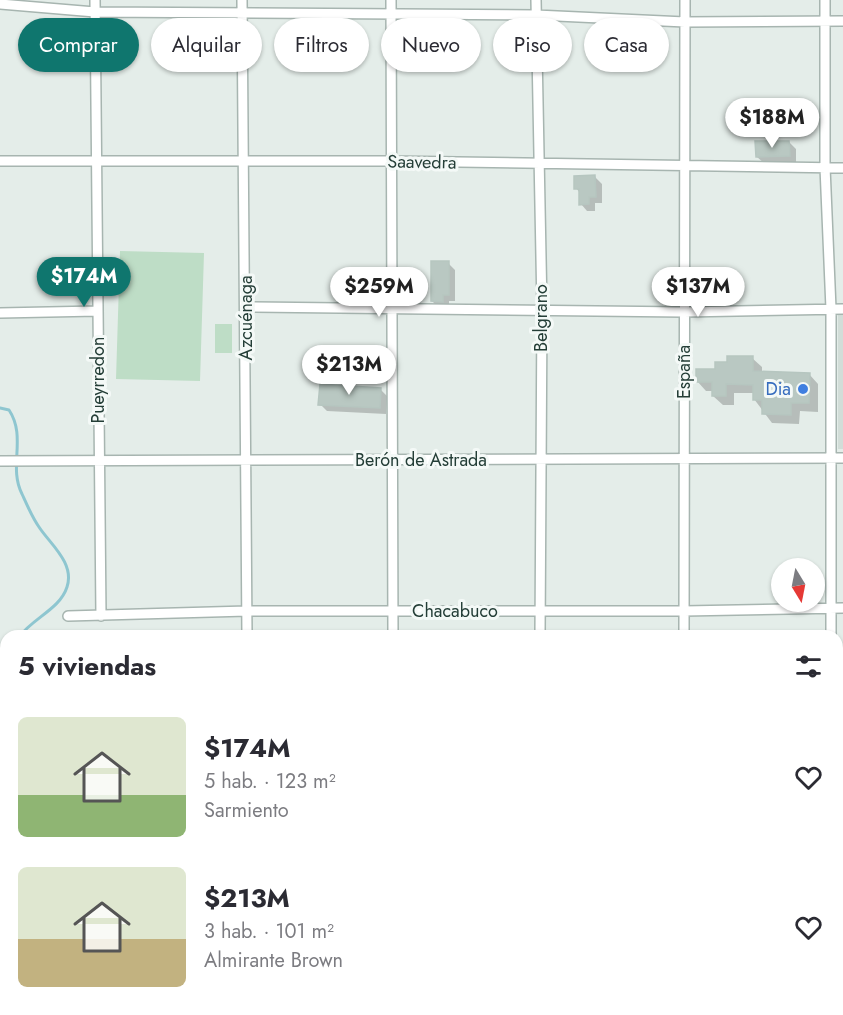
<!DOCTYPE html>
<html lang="es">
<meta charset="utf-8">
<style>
body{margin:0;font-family:Jost,sans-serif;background:#f2f2f3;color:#2b2b33;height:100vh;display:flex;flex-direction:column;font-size:22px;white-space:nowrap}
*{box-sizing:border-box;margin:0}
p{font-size:20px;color:#7c7c81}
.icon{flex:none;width:33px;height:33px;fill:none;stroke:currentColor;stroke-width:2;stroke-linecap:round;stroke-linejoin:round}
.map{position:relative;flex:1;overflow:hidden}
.panel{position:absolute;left:0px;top:630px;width:843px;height:386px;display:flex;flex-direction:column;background:#fff;border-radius:18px 18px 0 0;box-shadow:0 2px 4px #0004}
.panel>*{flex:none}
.banner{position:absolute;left:18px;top:18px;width:807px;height:54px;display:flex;gap:12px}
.needle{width:39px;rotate:170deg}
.controls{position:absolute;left:771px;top:558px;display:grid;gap:12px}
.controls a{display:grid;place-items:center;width:54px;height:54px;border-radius:50%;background:#fff;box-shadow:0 2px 4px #0004;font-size:30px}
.price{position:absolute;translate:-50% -51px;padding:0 14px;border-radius:21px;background:#fff;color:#222;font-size:20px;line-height:39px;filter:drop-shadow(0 2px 3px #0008)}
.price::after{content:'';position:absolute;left:50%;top:36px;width:18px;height:14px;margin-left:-9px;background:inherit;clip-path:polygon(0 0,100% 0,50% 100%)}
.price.current{background:#0f766e;color:#fff}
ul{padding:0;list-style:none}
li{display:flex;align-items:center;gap:18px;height:150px;padding:0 18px}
li span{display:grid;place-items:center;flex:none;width:168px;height:120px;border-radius:9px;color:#555}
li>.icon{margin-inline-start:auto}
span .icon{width:72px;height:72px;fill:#fffc;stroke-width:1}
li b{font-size:26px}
h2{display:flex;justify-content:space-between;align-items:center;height:72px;padding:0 18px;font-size:26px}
.chip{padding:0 21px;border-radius:27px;background:#fff;box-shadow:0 2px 4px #0004;font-size:21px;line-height:54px}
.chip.current{background:#0f766e;color:#fff}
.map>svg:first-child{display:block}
.built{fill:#d2ddd8}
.green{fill:#beddc6}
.shadow{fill:#0003}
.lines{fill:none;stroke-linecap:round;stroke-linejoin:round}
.stream{stroke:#8ec6d0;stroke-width:3}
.building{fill:#b9c8c2;stroke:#b6c6c0;stroke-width:1.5}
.minor-casing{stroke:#a7b5b0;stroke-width:12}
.minor{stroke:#fff;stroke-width:9}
.shop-dot{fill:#3f7fe0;stroke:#f4f9f7;stroke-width:2}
.labels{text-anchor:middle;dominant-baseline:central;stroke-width:6;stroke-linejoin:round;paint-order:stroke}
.street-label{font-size:18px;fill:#243e37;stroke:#f4f9f7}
.shop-label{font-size:18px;fill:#366cbe;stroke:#f4f9f7;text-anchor:end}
</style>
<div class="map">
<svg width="843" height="1015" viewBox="0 0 843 1015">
<rect width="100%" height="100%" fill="#e4ede9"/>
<path class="built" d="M838,315H843V449H838Z"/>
<path class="green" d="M120,251L204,253L200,381L116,379Z
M215,324H232V353H215Z"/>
<path class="shadow" d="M789,142L796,149V162L764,163L757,157Z
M595,177L602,184V203H595V211H587L581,204L580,193L576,188Z
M448,263L455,270V301H449V308H439L432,301Z
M752,358L762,367V373L809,374L818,384V412L800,411L799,424L772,423L754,399V393H734V405H723L713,396V391H706L697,381L716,371Z
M380,389L387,396L386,414L327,411L320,404Z
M403,1010H435V1015H409Z"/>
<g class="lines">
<path class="stream" d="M0,408L9,410C27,437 8,467 22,494C27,505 32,517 39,527C50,544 75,563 67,587C60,609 33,618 20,636
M0,746L3,738L1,693L6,670"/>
</g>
<path class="building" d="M755,141H789L790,156L756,157Z
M595,175L596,197H589V204L579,205V189H574V176Z
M431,261H449V295H443V302L431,301Z
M727,356H753V371L810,373L809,403H791V415L762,414V400H753V385L726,384V396H712V382H696V369H715V362H727Z
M320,384L381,388L380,408L318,405Z"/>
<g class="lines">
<g class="minor-casing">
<path id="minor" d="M95,0L101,616
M242,0L247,636
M391,0L393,636
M536,0L542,309L540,636
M825,0V167L831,309V636
M0,4L95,12L536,15L685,22L843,21
M0,161H389L843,168
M246,307L684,312L843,309
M0,313L97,311
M0,461L843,458
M68,616L247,611H684L843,608
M684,636L685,0
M837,748H843
M0,898H6
M837,904H843
M109,1010V1015
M395,1010V1015
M684,1010V1015
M833,1010V1015
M246,1015V1010
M538,1015V1010"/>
</g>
<use href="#minor" class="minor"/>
</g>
<circle class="shop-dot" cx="803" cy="389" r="6"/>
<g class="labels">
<g class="street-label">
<text transform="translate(422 162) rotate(1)">Saavedra</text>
<text transform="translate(246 318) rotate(-90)">Azcuénaga</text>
<text transform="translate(541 318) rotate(-90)">Belgrano</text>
<text transform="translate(684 372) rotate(-90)">España</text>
<text transform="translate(98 380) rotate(-90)">Pueyrredon</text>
<text x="421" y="460">Berón de Astrada</text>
<text x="455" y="611">Chacabuco</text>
</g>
<g class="shop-label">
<text x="791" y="389">Dia</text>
</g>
</g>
</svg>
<div class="controls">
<a><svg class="needle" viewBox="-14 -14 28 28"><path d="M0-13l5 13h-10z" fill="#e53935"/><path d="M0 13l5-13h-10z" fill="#7c7c81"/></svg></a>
</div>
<b class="price" style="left:772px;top:149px">$188M</b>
<b class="price current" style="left:84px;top:308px">$174M</b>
<b class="price" style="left:379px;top:318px">$259M</b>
<b class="price" style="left:698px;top:318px">$137M</b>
<b class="price" style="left:349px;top:396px">$213M</b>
<div class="banner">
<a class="chip current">Comprar</a>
<a class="chip">Alquilar</a>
<a class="chip">Filtros</a>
<a class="chip">Nuevo</a>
<a class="chip">Piso</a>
<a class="chip">Casa</a>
</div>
<section class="panel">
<h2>5 viviendas<svg class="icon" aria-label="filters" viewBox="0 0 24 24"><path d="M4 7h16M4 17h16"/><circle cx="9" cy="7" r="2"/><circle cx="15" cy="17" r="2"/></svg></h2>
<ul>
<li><span style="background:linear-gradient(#dfe7d0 65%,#8fb573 0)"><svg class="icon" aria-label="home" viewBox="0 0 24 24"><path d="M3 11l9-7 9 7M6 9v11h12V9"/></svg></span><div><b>$174M</b><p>5 hab. · 123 m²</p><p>Sarmiento</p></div><svg class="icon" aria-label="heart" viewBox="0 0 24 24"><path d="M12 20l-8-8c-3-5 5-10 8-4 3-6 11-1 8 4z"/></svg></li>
<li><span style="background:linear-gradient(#dfe7d0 60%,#c2b280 0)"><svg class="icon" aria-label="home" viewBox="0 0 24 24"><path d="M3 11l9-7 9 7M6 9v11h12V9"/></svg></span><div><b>$213M</b><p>3 hab. · 101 m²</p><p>Almirante Brown</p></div><svg class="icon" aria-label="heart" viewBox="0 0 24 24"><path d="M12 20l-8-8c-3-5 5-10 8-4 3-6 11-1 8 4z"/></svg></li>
</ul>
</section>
</div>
